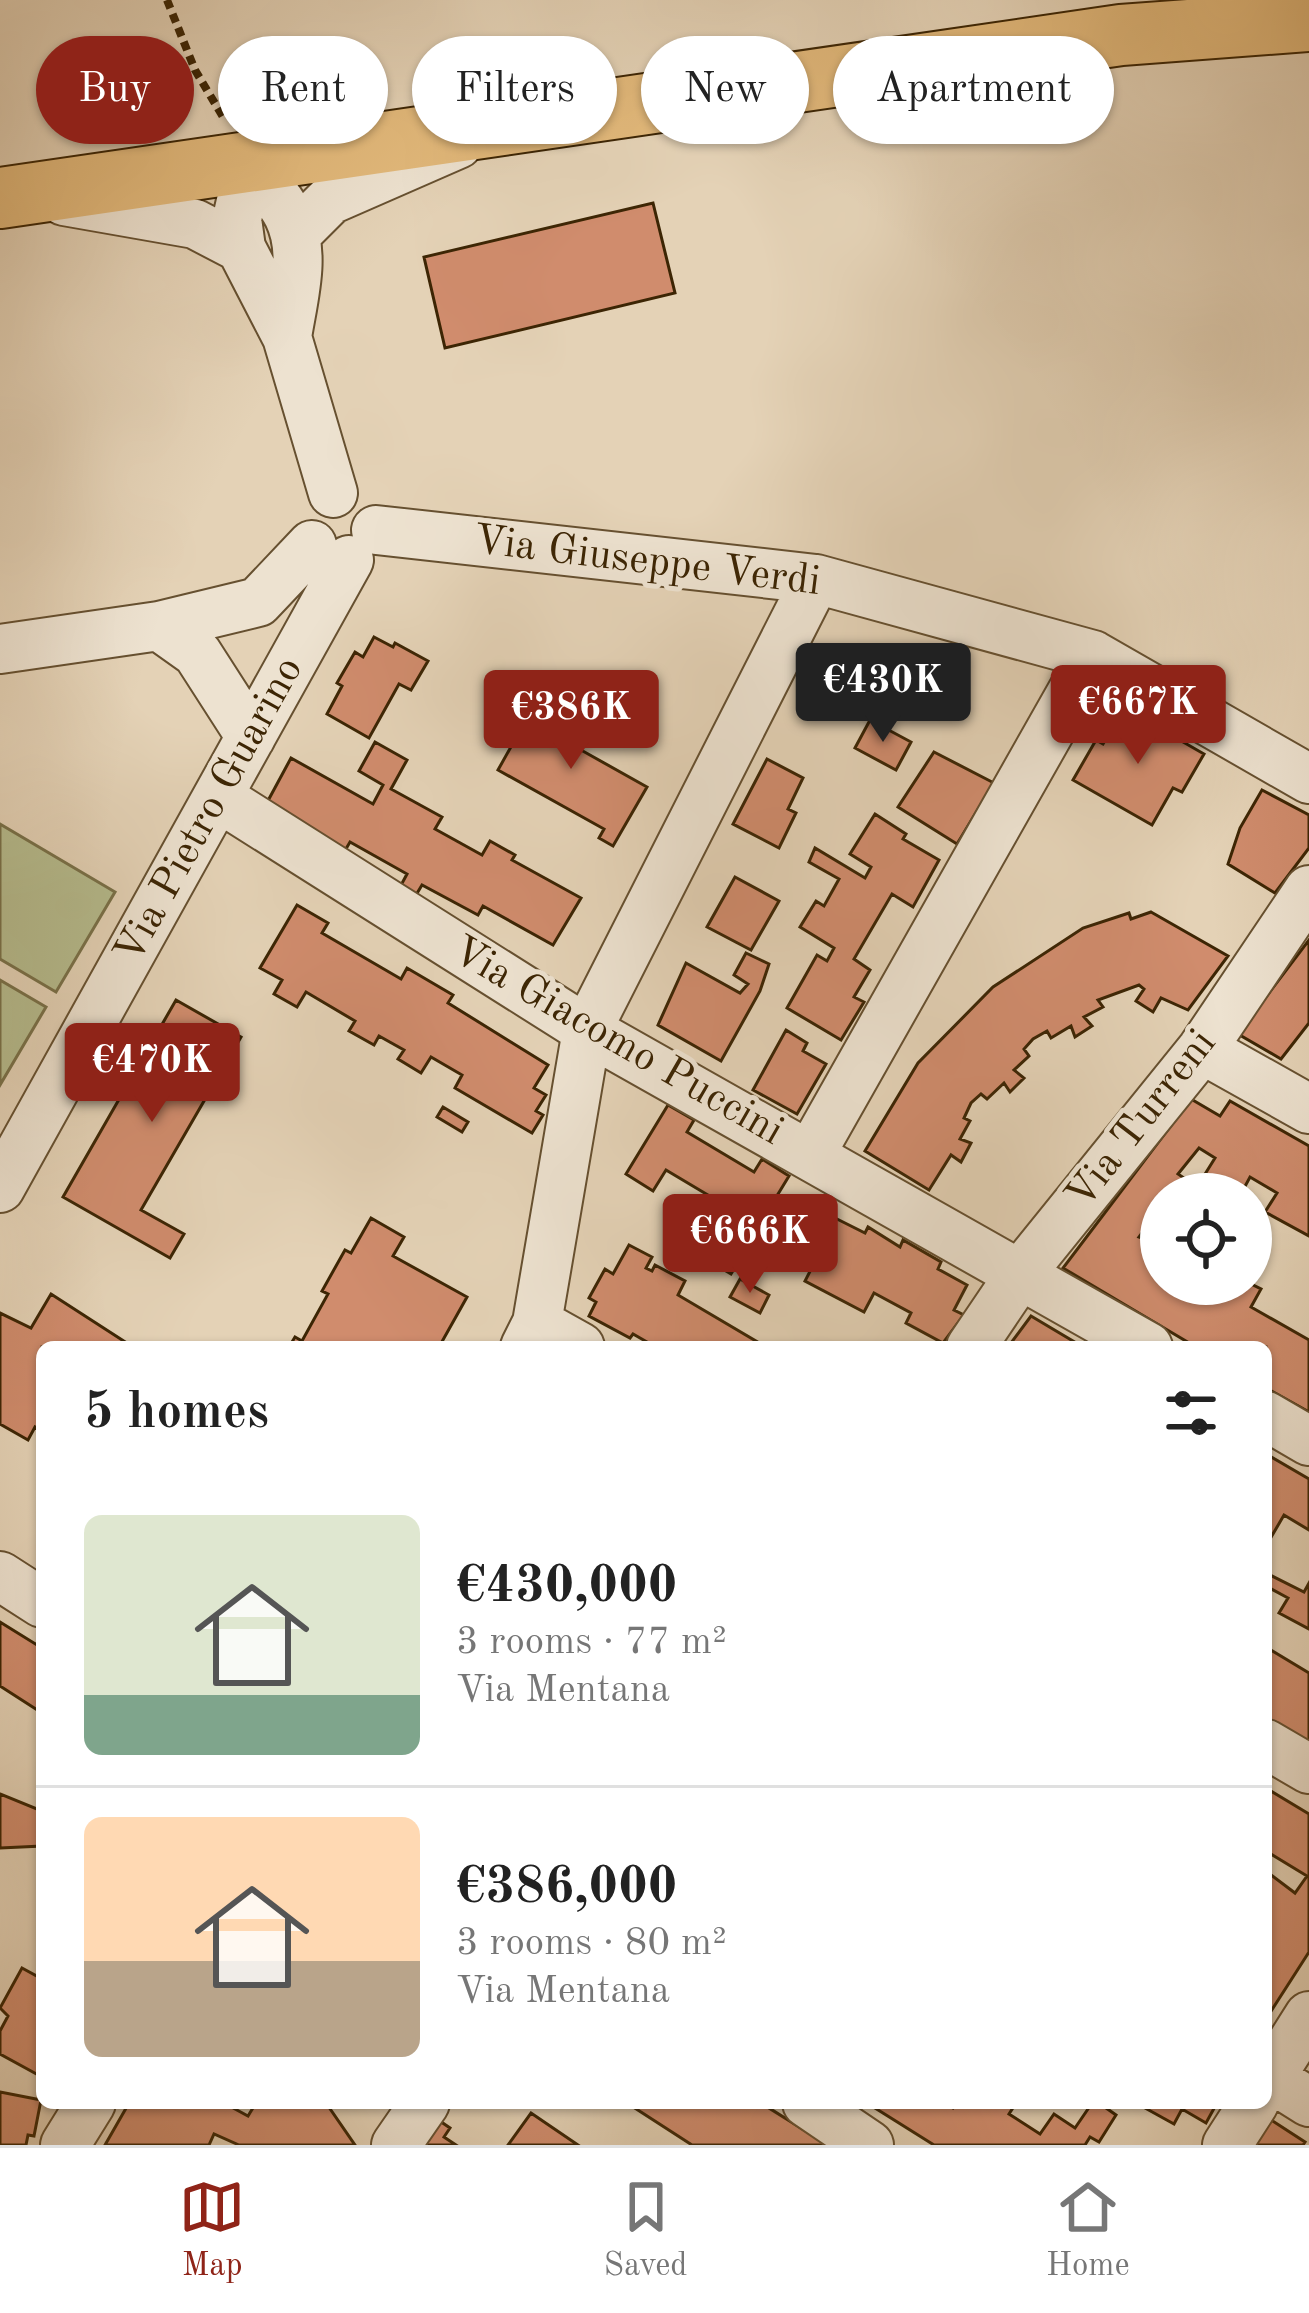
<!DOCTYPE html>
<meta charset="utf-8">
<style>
body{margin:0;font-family:"Old Standard TT",serif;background:#f2f2f2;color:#222;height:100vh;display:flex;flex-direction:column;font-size:45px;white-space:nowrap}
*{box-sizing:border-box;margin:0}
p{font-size:39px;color:#767676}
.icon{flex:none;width:66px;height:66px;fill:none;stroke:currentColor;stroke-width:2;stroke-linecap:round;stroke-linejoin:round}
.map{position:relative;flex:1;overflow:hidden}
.drawer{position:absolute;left:36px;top:1341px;width:1236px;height:768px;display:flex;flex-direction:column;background:#fff;border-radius:18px;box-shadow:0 3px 9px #0004}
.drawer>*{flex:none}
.top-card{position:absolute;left:36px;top:36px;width:1239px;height:108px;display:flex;gap:24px}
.buttons{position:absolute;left:1140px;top:1173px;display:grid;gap:24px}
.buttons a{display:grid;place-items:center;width:132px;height:132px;border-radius:50%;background:#fff;box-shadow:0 3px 9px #0004;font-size:60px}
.price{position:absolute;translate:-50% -102px;padding:0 27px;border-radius:12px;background:#8f2418;color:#fff;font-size:39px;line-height:78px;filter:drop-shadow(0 3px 6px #0008)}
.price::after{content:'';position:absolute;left:50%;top:72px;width:36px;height:27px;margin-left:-18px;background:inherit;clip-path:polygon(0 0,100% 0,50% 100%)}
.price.current{background:#222;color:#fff}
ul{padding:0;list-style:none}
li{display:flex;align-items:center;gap:36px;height:300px;padding:0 48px}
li+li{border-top:3px solid #e0e0e0}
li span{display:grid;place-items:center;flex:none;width:336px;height:240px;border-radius:18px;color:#555}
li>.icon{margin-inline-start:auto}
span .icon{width:144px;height:144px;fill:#fffc;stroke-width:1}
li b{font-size:51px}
h2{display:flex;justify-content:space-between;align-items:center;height:144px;padding:0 48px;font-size:51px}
.chip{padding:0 42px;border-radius:54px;background:#fff;box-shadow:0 3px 9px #0004;font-size:42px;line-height:108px}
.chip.current{background:#8f2418;color:#fff}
.menu{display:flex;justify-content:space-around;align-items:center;height:168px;border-top:3px solid #e0e0e0;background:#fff;font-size:33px;color:#767676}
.menu a{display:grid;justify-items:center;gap:6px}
.menu .current{color:#8f2418}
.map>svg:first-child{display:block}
.green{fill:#b5bb8d;stroke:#787048;stroke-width:3}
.building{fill:#d08c6d;stroke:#3c2504;stroke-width:3;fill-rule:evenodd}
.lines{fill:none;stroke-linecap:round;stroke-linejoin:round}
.minor-casing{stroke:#665030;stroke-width:52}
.major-casing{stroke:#3c2504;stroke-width:64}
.path{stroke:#3c2504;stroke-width:8;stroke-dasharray:9 6;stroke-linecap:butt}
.minor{stroke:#ede2d0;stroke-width:48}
.major{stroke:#e2b97b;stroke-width:60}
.labels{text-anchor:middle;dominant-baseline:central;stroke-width:10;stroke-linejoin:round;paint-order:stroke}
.street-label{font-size:42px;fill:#3c2504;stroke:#ede2d0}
</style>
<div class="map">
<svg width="1309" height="2145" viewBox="0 0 1309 2145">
<rect width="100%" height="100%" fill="#e4d2b6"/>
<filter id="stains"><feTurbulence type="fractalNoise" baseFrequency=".00167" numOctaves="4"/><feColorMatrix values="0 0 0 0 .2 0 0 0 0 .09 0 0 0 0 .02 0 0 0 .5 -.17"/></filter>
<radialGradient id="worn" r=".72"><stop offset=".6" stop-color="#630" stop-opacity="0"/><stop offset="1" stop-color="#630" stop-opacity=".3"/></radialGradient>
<path class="green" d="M0,824L115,892L56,992L0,959Z
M0,980L46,1007L0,1085Z"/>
<path class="building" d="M653,203L675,293L445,348L424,257Z
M374,637L393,647L395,643L428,661L411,690L399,684L369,738L327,714L342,686L337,683L355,652L363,657Z
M537,700L591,731L581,750L647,787L613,846L599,838L604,829L498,770Z
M1124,708L1204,754L1182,792L1173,788L1152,825L1073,780L1096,740L1103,744Z
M870,720L911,742L896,770L855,748Z
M375,742L407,760L391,789L442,817L435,829L482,855L490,841L515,855L512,860L581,898L553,945L483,906L478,915L422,885L416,895L400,887L407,874L350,842L343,854L263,810L291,758L373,804L383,785L359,771Z
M934,752L994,783L957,844L898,807Z
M767,759L803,778L788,809L796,813L779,848L733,824Z
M1262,790L1309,815V848L1275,893L1228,864L1240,828Z
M875,814L906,834L903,839L939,860L913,907L892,894L854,959L870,970L854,997L864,1002L841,1040L787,1008L817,955L827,961L834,948L800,927L816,901L824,906L839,879L809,862L815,848L865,878L871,867L850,854Z
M735,877L779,901L751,950L707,927Z
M297,905L328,923L322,933L401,979L407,968L453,995L448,1003L548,1065L534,1088L546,1095L536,1111L543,1115L532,1133L455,1088L462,1075L431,1057L421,1073L398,1059L404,1050L379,1036L374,1045L349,1031L355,1021L306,992L297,1007L274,994L282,980L260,968Z
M1151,912L1228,956L1188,1010L1161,998L1153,1012L1136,1001L1144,989L1139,985L1098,1000L1103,1007L1084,1017L1092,1026L1075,1037L1071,1026L1051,1038L1047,1031L1033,1039L1024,1049L1029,1056L1014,1070L1024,1078L1010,1092L1004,1083L987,1099L981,1094L971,1103L964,1118L970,1121L960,1139L971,1143L961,1162L951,1155L929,1190L865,1151L918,1063L993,987L1083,928L1129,913L1131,919Z
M1309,940V1023L1281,1059L1238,1034Z
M746,953L769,964L760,991L721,1061L658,1025L686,963L740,993L748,984L734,975Z
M176,1000L241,1037L141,1210L184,1234L170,1258L63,1197Z
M786,1030L807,1043L803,1051L826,1064L797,1114L753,1090Z
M1191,1099L1220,1116L1230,1101L1309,1146V1236L1265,1212L1277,1193L1250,1177L1242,1192L1217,1178L1209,1194H1161V1207L1139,1237L1155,1243L1150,1250L1161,1256V1284H1251L1261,1289L1251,1307L1309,1340V1412L1266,1388V1347H1196L1063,1268ZM1199,1148L1215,1158L1197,1187L1178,1174Z
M668,1105L694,1120L687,1132L754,1172L762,1159L789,1176L747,1245L721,1229L733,1210L666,1170L653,1191L626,1174Z
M443,1107L468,1122L462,1132L437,1117Z
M833,1217L865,1233L868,1227L900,1247L903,1240L941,1262L938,1269L967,1285L954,1310L964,1315L943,1343L906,1323L911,1313L874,1293L864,1312L805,1281L818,1256L813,1252Z
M371,1218L404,1237L393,1256L467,1297L439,1347H289L295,1337L302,1341L328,1294L322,1291L345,1250L351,1253Z
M629,1245L652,1257L646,1268L652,1271L655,1265L685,1281L678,1295L766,1347H644L647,1342L633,1334L630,1338L589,1316L596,1302L589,1298L605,1269L613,1274Z
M725,1250L740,1259L731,1274L716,1265Z
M740,1279L769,1295L760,1313L730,1297Z
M51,1294L133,1347H42V1432L35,1427L28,1440L0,1424V1313L31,1328Z
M1031,1316L1083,1347H1008Z
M1266,1454L1309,1479V1530L1284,1515L1266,1546Z
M1266,1573L1304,1592L1309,1583V1629L1279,1613L1288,1598L1266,1586Z
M0,1622L42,1648V1713L0,1686Z
M1266,1647L1309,1673V1745L1266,1720Z
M1266,1788L1309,1814V1952L1266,2019V1871L1295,1893L1307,1876L1266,1851Z
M0,1794L42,1811V1846L0,1848Z
M22,1968L42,1979V2077L0,2054V2031L8,2016L0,2008Z
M0,2092L41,2100L34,2136L28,2135L26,2145H0Z
M129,2103H224L248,2116L256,2103H326L355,2145H239L214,2134L209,2145H105Z
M627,2103H761L828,2145H692Z
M867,2103H945L953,2108L957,2103H1016L1009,2114L1040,2134L1054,2114L1075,2128L1090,2106L1085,2103H1099L1116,2115L1099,2142L1090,2137L1085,2145H934Z
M1136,2103H1217L1206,2123L1182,2109L1174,2124Z
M531,2113L578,2145H508Z
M434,2117L450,2128L444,2137L456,2145H414Z
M1268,2118L1305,2142L1303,2145H1250Z"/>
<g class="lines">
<g class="minor-casing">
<path id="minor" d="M250,161L237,219L241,248L287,337L333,493
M250,161C261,180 278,195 288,215C307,253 293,298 287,337
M64,201L195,224L241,248
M296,234L330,200L458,144
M376,530L816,579L1093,655L1309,779
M159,626L197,653L251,737
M0,649L159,626L258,602L312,545
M218,797L587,1030L1148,1347
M1202,1049L1309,1109
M810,1155L1093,655
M0,1188L349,560
M537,1323L580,1347
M525,1347L537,1323L587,1030L816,579
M971,1347L1021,1273L1202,1049L1309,890
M1266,1416L1309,1441
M0,1576L42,1603
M1266,1744L1309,1769
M1266,2075L1309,2102
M1266,2084L1309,2016
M807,2103L869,2145
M65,2145L91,2103
M396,2145L425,2103
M1227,2145L1254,2103"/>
</g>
<g class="major-casing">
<path id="major" d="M0,198L1121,35L1309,21"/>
</g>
<path class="path" d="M167,0L195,70L223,117"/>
<use href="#minor" class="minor"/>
<use href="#major" class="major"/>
</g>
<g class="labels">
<g class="street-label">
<text transform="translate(647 562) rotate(7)">Via Giuseppe Verdi</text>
<text transform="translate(210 811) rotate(-61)">Via Pietro Guarino</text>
<text transform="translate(617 1042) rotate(30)">Via Giacomo Puccini</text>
<text transform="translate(1142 1120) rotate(-52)">Via Turreni</text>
</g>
</g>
<rect width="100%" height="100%" filter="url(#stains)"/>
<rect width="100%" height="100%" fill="url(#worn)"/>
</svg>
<div class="buttons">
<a><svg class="icon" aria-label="locate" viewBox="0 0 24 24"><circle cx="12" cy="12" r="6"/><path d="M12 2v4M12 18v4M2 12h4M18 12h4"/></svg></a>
</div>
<b class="price current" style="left:883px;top:745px">€430K</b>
<b class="price" style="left:1138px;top:767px">€667K</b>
<b class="price" style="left:571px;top:772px">€386K</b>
<b class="price" style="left:152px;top:1125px">€470K</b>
<b class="price" style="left:750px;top:1296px">€666K</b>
<div class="top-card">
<a class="chip current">Buy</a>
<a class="chip">Rent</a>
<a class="chip">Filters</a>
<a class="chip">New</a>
<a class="chip">Apartment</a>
</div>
<section class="drawer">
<h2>5 homes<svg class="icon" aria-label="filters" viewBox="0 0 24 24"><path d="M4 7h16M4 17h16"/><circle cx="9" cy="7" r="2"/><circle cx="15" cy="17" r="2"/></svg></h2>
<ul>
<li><span style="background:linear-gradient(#dfe7d0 75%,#7fa58c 0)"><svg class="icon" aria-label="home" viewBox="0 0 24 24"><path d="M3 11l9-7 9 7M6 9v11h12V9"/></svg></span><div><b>€430,000</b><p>3 rooms · 77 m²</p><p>Via Mentana</p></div></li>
<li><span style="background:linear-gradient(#ffd9b3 60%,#b9a48a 0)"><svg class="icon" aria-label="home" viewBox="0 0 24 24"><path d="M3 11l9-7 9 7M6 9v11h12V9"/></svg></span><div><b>€386,000</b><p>3 rooms · 80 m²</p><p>Via Mentana</p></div></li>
</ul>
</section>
</div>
<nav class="menu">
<a class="current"><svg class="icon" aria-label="map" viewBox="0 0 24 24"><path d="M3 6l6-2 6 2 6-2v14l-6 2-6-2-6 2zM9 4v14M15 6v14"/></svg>Map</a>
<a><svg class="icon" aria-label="saved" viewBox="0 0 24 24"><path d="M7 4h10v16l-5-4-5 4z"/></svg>Saved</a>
<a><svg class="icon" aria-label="home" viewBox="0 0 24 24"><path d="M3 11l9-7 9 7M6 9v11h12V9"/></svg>Home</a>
</nav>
